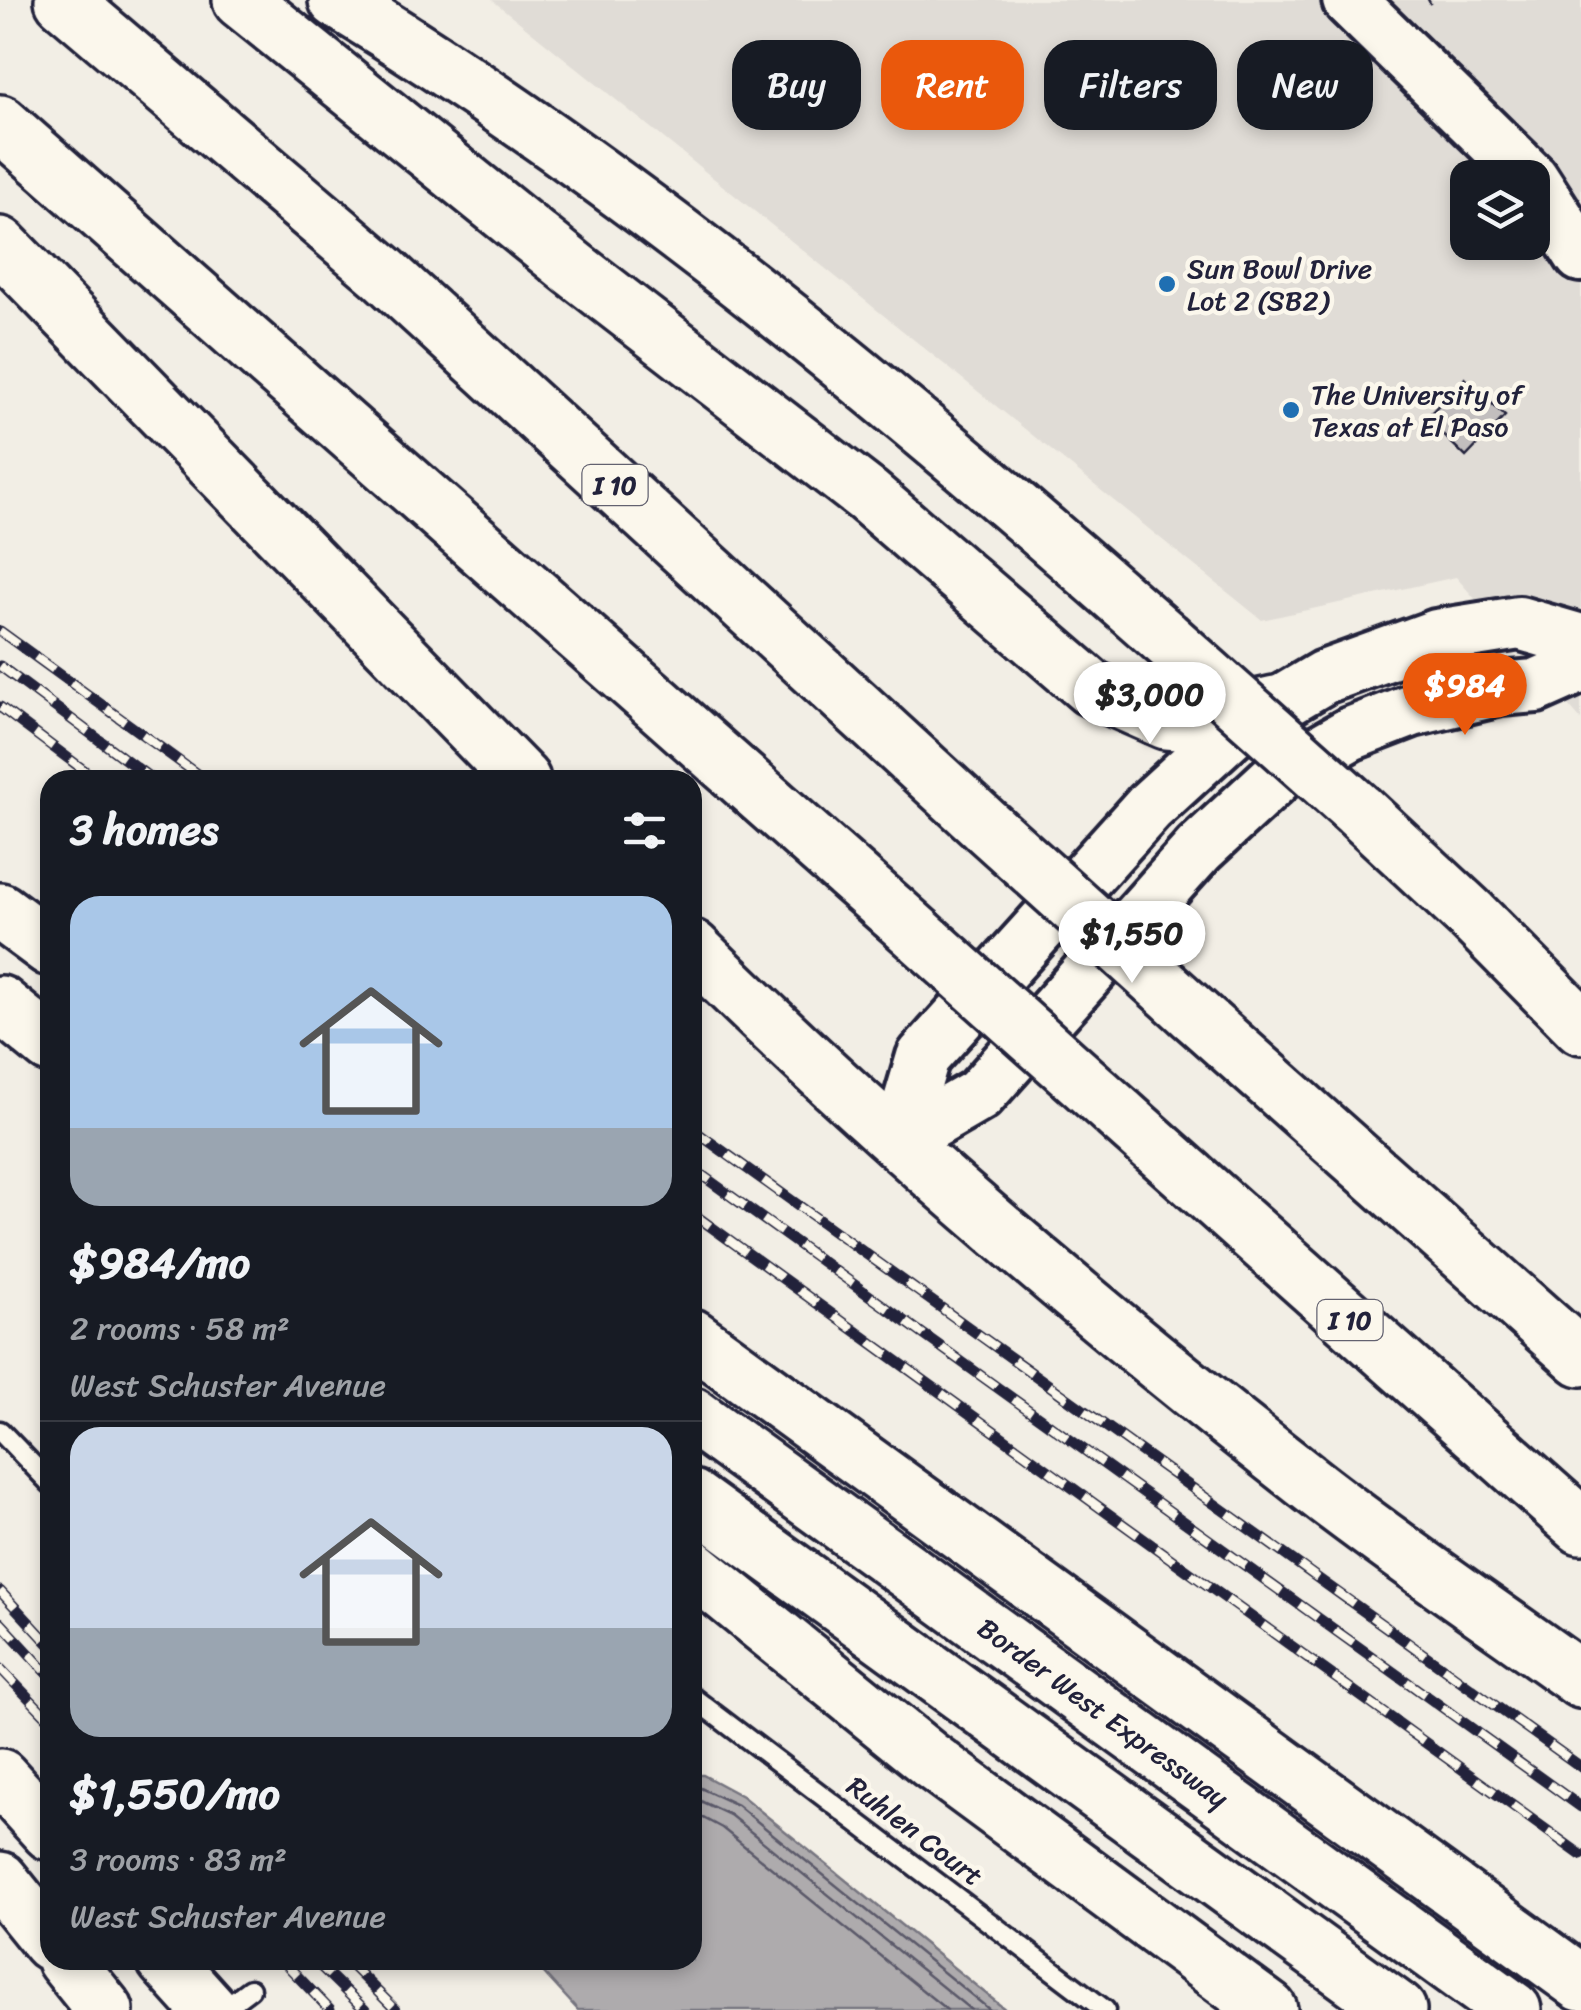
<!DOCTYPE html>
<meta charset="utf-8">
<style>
body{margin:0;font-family:Sriracha,sans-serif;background:#20242c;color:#f1f3f6;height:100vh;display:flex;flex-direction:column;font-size:38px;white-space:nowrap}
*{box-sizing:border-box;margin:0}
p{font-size:32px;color:#9ea1a6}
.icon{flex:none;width:55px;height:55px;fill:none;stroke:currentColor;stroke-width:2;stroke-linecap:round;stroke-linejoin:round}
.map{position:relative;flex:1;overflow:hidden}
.side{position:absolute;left:40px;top:770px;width:662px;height:1200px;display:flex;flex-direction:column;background:#171b24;border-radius:30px;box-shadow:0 5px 15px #0003}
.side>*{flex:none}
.banner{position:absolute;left:732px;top:40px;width:698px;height:90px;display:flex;gap:20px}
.controls{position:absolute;left:1450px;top:160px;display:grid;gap:20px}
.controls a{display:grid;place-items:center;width:100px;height:100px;border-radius:20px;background:#171b24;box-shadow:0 5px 15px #0003;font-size:50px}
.price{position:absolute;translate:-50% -85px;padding:0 22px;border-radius:35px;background:#fff;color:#222;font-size:32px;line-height:65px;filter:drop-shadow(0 2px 5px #0008)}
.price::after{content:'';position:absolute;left:50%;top:60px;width:30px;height:22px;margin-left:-15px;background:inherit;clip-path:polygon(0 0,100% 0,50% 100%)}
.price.on{background:#ea580c;color:#fff}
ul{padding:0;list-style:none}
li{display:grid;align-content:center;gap:20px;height:530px;padding:0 30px}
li+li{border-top:2px solid #363941}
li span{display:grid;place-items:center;height:310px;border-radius:30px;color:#555}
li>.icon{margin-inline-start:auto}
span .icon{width:180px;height:180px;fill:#fffc;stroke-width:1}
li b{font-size:42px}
h2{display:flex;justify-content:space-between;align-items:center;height:120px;padding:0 30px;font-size:42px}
.chip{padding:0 35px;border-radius:30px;background:#171b24;box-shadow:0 5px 15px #0003;font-size:35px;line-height:90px}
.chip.on{background:#ea580c;color:#fff}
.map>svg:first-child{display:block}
.built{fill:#e0dcd6;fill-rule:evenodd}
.water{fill:#aeabad;stroke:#76747f;stroke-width:2.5}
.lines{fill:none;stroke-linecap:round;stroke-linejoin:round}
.shore{stroke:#5a5969;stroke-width:2.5}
.building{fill:#c2bebe;stroke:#22223b;stroke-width:2.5}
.lane-casing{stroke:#22223b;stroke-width:25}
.secondary-casing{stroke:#22223b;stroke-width:60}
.primary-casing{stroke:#22223b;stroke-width:62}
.highway-casing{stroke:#22223b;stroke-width:62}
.path{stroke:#22223b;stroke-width:6;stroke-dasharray:2.5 8;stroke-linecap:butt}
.lane{stroke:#fbf7ec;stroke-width:18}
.secondary{stroke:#fbf7ec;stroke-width:52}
.primary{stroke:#fbf7ec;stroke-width:55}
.highway{stroke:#fbf7ec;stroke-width:55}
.rail-casing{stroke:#22223b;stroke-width:11}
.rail{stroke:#fbf7ec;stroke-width:8;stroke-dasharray:22;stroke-linecap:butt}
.highway-bridge-casing{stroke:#22223b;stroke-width:62;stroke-linecap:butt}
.highway-bridge{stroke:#fbf7ec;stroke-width:55}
.poi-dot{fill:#1f6fb2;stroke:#fbf7ec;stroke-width:4}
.labels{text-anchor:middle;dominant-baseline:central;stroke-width:9;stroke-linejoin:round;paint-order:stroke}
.shield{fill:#fbf7ec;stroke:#636270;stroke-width:2.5}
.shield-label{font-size:25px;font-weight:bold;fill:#22223b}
.poi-label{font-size:28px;fill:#22223b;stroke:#fbf7ec;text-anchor:start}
.street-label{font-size:28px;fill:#22223b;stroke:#fbf7ec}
</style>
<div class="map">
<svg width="1581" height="2010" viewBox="0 0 1581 2010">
<rect width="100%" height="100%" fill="#f2eee5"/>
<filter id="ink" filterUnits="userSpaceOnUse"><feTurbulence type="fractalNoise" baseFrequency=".01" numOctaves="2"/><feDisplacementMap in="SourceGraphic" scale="20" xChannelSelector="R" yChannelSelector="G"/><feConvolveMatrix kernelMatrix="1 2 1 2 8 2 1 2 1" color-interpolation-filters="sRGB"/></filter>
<g filter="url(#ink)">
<path class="built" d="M492,0H1581V720L1456,577L1262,620ZM1468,178H1532V242H1468Z"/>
<path class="water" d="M693,1775H703L742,1796L1006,2010H578L532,1960H692Z"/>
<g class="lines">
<path class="shore" d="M692,1784L737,1805L990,2010
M692,1797L730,1815L971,2010
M692,1812L722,1828L947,2010"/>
</g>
<path class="building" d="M1465,378L1505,416L1466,457L1426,418Z"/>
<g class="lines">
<g class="lane-casing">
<path id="lane" d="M0,1431L50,1483
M692,1697L1105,2010
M222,2010L250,1989"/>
</g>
<g class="secondary-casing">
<path id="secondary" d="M1349,0L1531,178
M1532,179L1581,255
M898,1142L923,1057L1149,807L1231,732L1324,677L1437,636L1519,623L1581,641
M898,1142L979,1095L1199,849L1280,774L1350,734L1412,710L1500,689L1536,686L1581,666"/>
</g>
<g class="primary-casing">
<path id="primary" d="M0,1777L50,1832
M0,1880L50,1942
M65,1960L105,2010
M165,1960L210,2010"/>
</g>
<g class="highway-casing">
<path id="highway" d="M63,0L381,271L986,826
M241,0L574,269L868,496L1091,688L1166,721L1190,723L1275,704
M337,0C634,181 904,408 1165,638
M0,123L894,913
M0,245L522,780
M1358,810L1472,916L1581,1026
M0,911L50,948
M692,948C886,1140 1096,1317 1311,1485C1398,1553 1491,1615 1581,1680
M0,1004L50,1045
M1193,1013L1581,1358
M1119,1114L1581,1526
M692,1337L1581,1983
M692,1415L1513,2010
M692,1498L1398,2010
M692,1567L930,1760L1269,2010"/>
</g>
<path class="path" d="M1428,2L1432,0"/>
<use href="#lane" class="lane"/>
<use href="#secondary" class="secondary"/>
<use href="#primary" class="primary"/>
<use href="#highway" class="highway"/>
<g class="rail-casing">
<path id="rail" d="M0,631L205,780
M0,666L153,780
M0,707L97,780
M692,1129L1581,1767
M692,1168L1581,1807
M692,1213L1581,1855
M0,1591L50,1645
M0,1622L50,1676
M0,1668L50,1720
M282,1960L330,2010
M314,1960L365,2010
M346,1960L396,2010"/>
</g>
<use href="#rail" class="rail"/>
<g class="highway-bridge-casing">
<path id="highway-bridge" d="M1165,638L1358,810
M986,826L1193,1013
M894,913L1119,1114"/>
</g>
<use href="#highway-bridge" class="highway-bridge"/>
</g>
</g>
<g class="poi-dot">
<circle cx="1167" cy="284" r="10"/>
<circle cx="1291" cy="410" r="10"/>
</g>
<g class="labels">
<g class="shield">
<rect x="582.5" y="465" width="65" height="40" rx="8"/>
<rect x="1317.5" y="1300" width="65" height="40" rx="8"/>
</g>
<g class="shield-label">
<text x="615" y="485">I 10</text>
<text x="1350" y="1320">I 10</text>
</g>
<g class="poi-label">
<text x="1187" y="268">Sun Bowl Drive<tspan x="1187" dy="32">Lot 2 (SB2)</tspan></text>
<text x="1311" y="394">The University of<tspan x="1311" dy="32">Texas at El Paso</tspan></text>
</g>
<g class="street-label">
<text transform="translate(1103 1713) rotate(36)">Border West Expressway</text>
<text transform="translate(915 1831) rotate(37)">Ruhlen Court</text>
</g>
</g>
</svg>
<div class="controls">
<a><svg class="icon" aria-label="layers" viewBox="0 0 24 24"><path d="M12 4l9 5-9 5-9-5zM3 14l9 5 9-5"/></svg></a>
</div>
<b class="price on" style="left:1465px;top:738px">$984</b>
<b class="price" style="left:1150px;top:747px">$3,000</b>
<b class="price" style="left:1132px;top:986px">$1,550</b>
<div class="banner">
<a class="chip">Buy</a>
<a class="chip on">Rent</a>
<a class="chip">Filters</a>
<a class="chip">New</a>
</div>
<section class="side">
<h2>3 homes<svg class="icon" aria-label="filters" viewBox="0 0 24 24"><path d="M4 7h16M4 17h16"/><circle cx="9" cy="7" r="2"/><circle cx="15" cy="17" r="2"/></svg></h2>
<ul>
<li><span style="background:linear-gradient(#a9c7e8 75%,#9aa5b1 0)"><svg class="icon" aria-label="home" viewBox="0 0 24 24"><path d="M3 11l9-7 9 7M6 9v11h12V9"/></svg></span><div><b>$984/mo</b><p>2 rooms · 58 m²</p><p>West Schuster Avenue</p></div></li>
<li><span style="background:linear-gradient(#c9d6e8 65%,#9aa5b1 0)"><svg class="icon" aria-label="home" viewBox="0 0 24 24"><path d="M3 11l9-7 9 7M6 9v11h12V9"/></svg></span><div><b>$1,550/mo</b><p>3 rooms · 83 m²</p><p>West Schuster Avenue</p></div></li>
</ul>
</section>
</div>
